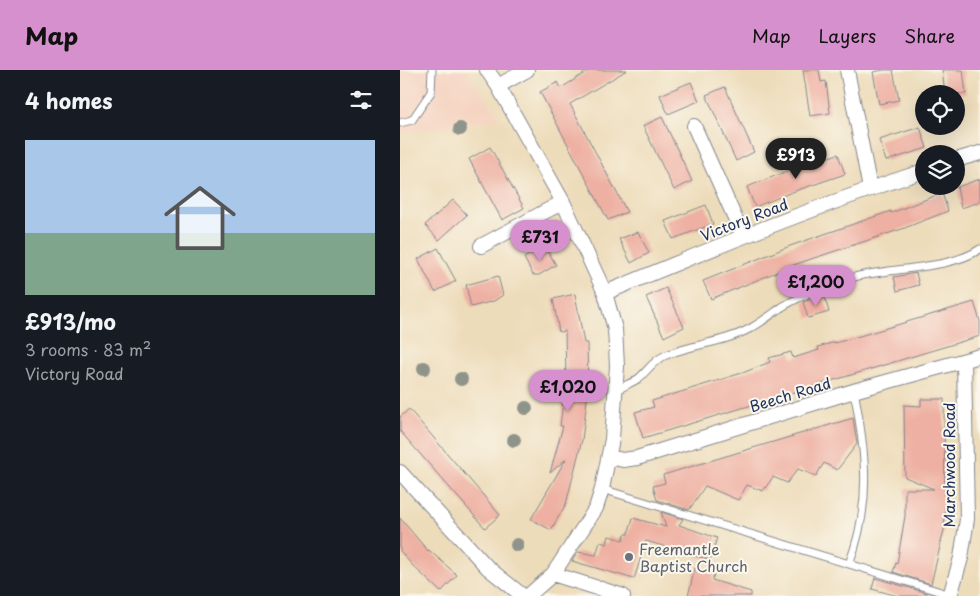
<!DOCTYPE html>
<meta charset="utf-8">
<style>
body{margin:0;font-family:"Playpen Sans",sans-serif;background:#242831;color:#f1f3f6;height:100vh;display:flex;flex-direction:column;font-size:19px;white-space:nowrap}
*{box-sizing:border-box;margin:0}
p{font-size:16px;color:#9ea1a6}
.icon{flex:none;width:28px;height:28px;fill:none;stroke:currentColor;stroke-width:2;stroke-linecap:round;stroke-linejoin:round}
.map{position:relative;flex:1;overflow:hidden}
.details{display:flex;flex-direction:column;background:#171b24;width:400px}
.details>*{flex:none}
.controls{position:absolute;left:515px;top:15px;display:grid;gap:10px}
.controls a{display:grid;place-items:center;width:50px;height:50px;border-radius:50%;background:#171b24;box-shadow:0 5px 20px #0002;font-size:25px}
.price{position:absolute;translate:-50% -42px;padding:0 11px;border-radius:18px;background:#d690ce;color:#111;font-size:16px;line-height:32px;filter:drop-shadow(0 1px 2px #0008)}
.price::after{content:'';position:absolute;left:50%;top:30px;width:15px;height:11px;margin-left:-8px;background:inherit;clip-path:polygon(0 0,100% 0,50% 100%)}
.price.selected{background:#222;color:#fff}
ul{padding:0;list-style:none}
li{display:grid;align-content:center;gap:10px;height:265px;padding:0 25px}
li+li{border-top:1px solid #363941}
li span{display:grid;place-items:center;height:155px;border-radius:0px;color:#555}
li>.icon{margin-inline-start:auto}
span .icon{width:90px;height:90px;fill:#fffc;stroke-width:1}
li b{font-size:21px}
h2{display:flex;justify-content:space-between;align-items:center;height:60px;padding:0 25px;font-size:21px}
header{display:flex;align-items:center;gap:30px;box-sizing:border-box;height:70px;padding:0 25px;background:#d690ce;color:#111}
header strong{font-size:24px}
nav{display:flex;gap:28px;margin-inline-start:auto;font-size:18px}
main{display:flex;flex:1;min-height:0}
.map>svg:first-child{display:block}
.built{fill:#f5d3c1}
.building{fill:#eeb0a2}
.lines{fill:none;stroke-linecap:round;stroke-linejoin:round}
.service-casing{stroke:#84868c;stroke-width:9}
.minor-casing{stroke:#84868c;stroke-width:16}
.service{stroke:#fff;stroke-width:7}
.minor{stroke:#fff;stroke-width:14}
.tree{fill:#8f948a}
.worship-dot{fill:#6b7280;stroke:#fbf7ec;stroke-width:2}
.labels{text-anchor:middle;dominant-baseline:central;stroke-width:4;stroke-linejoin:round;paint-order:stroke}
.street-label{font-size:15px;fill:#1b2f5e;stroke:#fbf7ec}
.worship-label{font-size:15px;fill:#5b616d;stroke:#fbf7ec;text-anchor:start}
</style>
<header>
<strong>Map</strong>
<nav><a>Map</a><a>Layers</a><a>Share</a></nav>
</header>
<main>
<section class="details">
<h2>4 homes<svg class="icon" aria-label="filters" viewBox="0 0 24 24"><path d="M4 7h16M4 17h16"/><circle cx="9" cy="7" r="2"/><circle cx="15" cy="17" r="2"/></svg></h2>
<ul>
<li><span style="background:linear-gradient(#a9c7e8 60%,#7fa58c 0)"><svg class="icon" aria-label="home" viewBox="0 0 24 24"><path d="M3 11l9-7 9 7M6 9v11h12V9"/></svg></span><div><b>£913/mo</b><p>3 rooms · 83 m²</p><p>Victory Road</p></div></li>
</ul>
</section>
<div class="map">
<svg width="580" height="526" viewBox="0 0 580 526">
<rect width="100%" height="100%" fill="#fbf7ec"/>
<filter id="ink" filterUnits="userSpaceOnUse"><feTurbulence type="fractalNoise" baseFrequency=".02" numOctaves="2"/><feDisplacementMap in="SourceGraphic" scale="10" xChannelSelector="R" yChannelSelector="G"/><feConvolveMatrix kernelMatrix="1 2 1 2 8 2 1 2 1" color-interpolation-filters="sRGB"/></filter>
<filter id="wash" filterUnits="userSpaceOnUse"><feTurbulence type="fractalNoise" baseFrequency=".0096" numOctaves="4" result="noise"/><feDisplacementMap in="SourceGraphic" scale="20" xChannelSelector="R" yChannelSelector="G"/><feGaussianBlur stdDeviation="1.12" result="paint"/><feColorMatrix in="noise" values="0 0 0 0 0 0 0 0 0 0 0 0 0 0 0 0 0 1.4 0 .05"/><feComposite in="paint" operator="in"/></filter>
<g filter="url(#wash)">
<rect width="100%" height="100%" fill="#eddcba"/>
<path class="built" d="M0,0H66L100,49L0,63Z"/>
<g id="blocks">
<path class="building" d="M190,0H227L170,34L227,142L208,150L140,22L158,12L161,18Z
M403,0H419L421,12L426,11L430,43L410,46Z
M484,0H493L499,30L479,34L473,2Z
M542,0H563L566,24H545Z
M291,12L299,31L268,44L260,25Z
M325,17L354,82L336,91L306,25Z
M262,47L292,111L274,120L243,56Z
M520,57L527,78L486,91L479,70Z
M90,77L124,138L102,150L69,89Z
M438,84L445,104L392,122L355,137L347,117L390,100Z
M580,109V132L561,138L557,117Z
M542,123L548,141L502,159L396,194L311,229L303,211L390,176L491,141V143Z
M53,130L67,145L39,170L25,155Z
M306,135L313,154L273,169L265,151Z
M238,162L249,183L231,193L219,169Z
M145,176L156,195L139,205H133L124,188Z
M38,178L56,211L35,222L18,189Z
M516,203L519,215L497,221L494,207Z
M98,206L103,225L94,231L71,237L66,215Z
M266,218L284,257L264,267L246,227Z
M175,224L184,273H187L188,322L182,370L166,434L151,460L131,449L166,389L150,403L163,356H160L166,308L165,261L159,262L153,229Z
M424,225L429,242L408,248L403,232Z
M574,232L580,251V266L243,368L235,342L254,337L252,331L345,302L370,292L369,288L391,282L393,288L419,280L418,277L435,272V273L463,265Z
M521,329H544L545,439L544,460L531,514L493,502L496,493L497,494L505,446V419H534L505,407L504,335L521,336Z
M9,339L100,445L85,458L0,361V347Z
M453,348L457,374L437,400L424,393L416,406L398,399L387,413L373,407L363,421L347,415L338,430L305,416L289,440L257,430L253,416L265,413L263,405Z
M261,442L283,449L279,455L317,468L310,490L246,471L234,509L172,491L178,482L196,485L200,472L207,474L209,466L223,470L225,464H228L233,448L266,457Z
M0,448L28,481L29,480L57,505L41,522L12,495L0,481Z
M295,498L314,504L312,510L351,522V526H288Z
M475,508L527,523L526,526H498L472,519Z"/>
</g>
</g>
<g filter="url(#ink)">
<use href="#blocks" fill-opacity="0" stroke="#84868c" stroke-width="1"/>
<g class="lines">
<g class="service-casing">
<path id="service" d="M0,53L12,50L31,22L32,0
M216,321C223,316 232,313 239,308C248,300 253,291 264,286C292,274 324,273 351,258C362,252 372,244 382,237C400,226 421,218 441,211C481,196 547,202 580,179
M202,419L551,525
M449,494C472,435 466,382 454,321"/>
</g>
<g class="minor-casing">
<path id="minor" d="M87,0L98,16L163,132L205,223L215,259L217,296L212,369L202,419L196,438L153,504L128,526
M447,0L470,119
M98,16L127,0
M294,56L343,166
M556,90L580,83
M81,176L163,132
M205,223C310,179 416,136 524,101
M209,387L223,390L237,388L457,320L580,286
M0,402L88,498L123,526
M153,504L223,526
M550,526L561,488L567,449L564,291"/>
</g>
<use href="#service" class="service"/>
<use href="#minor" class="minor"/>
</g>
<g class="tree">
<circle cx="60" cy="59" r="7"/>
<circle cx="24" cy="298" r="7"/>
<circle cx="61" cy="309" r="7"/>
<circle cx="126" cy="338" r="7"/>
<circle cx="114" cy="370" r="7"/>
<circle cx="117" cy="475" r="7"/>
</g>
</g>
<circle class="worship-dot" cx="229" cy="487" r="5"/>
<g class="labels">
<g class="street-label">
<text transform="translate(344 149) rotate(-21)">Victory Road</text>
<text transform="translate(390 324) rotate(-17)">Beech Road</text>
<text transform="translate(548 395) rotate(-90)">Marchwood Road</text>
</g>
<g class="worship-label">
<text x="239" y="478">Freemantle<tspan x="239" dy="17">Baptist Church</tspan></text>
</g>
</g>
</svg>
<div class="controls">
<a><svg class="icon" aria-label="locate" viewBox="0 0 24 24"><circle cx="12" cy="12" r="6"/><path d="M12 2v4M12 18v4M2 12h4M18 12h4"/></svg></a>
<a><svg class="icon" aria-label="layers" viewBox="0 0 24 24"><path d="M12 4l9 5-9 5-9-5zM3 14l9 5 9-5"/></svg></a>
</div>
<b class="price selected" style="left:396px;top:110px">£913</b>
<b class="price" style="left:140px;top:192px">£731</b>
<b class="price" style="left:416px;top:237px">£1,200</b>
<b class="price" style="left:168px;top:342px">£1,020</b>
</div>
</main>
